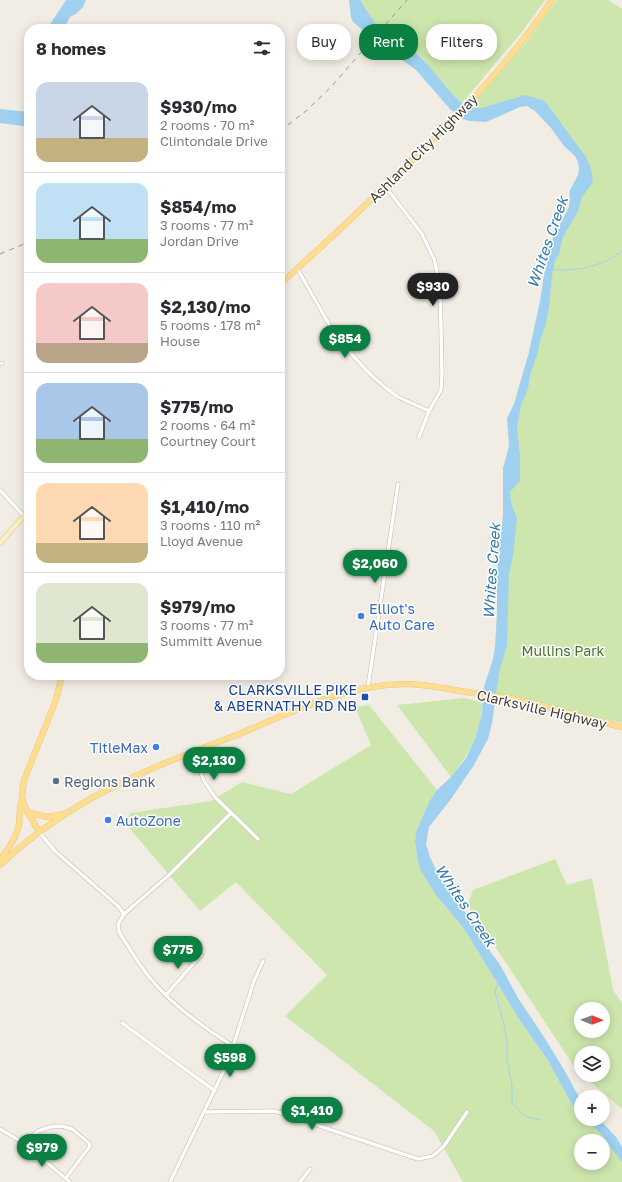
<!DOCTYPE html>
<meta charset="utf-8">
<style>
body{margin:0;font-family:"Golos Text",sans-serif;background:#f2f2f3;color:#2b2b33;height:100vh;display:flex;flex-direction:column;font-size:15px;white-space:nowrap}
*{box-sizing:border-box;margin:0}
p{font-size:13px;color:#7c7c81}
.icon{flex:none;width:22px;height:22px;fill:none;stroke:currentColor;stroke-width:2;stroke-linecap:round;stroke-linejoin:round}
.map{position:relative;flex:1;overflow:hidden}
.side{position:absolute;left:24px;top:24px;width:261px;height:656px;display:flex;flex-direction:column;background:#fff;border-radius:16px;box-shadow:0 2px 10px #0003}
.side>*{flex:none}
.guide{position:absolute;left:297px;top:24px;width:265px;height:36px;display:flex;gap:8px}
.needle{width:26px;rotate:91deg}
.buttons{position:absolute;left:574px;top:1002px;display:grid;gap:8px}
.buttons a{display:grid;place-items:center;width:36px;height:36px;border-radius:50%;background:#fff;box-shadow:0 2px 10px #0003;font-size:20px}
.price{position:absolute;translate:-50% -34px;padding:0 9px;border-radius:14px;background:#0b8043;color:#fff;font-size:13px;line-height:26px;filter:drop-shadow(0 1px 2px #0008)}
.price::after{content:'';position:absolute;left:50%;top:24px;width:12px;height:9px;margin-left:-6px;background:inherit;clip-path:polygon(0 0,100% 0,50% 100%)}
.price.on{background:#222;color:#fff}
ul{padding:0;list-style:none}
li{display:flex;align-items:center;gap:12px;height:100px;padding:0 12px}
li+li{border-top:1px solid #e1e1e2}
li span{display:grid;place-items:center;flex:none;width:112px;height:80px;border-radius:12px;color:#555}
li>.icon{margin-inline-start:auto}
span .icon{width:48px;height:48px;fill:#fffc;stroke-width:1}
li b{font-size:17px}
h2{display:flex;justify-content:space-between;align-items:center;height:48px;padding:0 12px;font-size:17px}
.tag{padding:0 14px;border-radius:16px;background:#fff;box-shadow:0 2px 10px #0003;font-size:14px;line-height:36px}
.tag.on{background:#0b8043;color:#fff}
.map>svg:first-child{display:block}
.green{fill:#cde6ad;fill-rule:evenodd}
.water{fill:#a0d0ef}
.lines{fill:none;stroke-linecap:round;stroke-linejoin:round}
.stream{stroke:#a0d0ef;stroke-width:1}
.street-casing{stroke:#c0b8aa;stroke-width:4.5}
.secondary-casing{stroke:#d2c194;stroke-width:5.5}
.primary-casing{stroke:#e2ba62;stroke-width:6}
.street{stroke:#fff;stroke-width:3.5}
.secondary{stroke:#feefc2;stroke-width:4.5}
.primary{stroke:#fddd92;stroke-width:5.5}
.rail{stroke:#949494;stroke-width:1;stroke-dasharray:5 5;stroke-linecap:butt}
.shop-dot{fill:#3f7fe0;stroke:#fff;stroke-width:1.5}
.transit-dot{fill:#1a4fb4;stroke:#fff;stroke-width:1.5}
.service-dot{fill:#5c6f8a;stroke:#fff;stroke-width:1.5}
.labels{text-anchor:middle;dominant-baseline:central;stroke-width:3;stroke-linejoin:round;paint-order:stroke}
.street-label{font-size:14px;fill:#443d34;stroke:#fff}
.shop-label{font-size:14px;fill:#366cbe;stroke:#fff;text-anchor:start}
.park-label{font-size:14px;fill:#467528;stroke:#fff}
.transit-label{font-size:14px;fill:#164399;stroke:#fff;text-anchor:end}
.service-label{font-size:14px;fill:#4e5e75;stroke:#fff;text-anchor:start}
.water-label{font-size:15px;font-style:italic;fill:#2f7aae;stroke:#fff}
</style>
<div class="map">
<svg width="622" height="1182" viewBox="0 0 622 1182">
<rect width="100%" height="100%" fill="#f2ede4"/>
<path class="green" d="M360,0H545L522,32L462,103L452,94L422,58L401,38L389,28L375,23Z
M557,0H608L622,9V723L493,694L508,492L515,418L552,263L562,233L579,197L583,160L523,98L485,111L469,108L525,44Z
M464,698L482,702C483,731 468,755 451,777L397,705Z
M369,705L437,790L429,802L416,832L415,841L418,862L421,871L435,894L462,926L474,945L519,1019L547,1059L570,1101L581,1114V1119H586L622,1155V1182H463L434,1131L285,1016L327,975L236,882L200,911L125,823L130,813L211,801L242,782L291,794L371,745L355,707ZM581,1141H603V1163H581Z
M555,859L567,885L592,878L613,990L622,1003V1109L583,1075H603V1053H581V1074L575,1068L468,905L473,890ZM581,1009H603V1031H581Z"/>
<path class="water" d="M66,0H86L83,7L76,14L70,17L66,24L60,29H47Z
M349,0H360L375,23L389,28L401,38L429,66L452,94L463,104L472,108H482L525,95L542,100L547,104L586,157L591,169L593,182L582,197L578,211L563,237L559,254L555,260L552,276L549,308L545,327L540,341L538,352L530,375L528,389L521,405L517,428L520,455V481L510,492L511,502L517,519L513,556L509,574L507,645L499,673L492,723L488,739L474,765L451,799L429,827L426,844L430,857L439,876L475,926L492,954L499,963L518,998L544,1037L566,1073L575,1090L581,1100V1114L570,1101L547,1059L519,1019L474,945L462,926L435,894L421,871L418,862L415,841L416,832L429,802L437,790L451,777L466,758L476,736L482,714L483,690L493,659L495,647L497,612V572L503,515V468L509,446L507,418L514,404L529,352L540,301L544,275L553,238L569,207L570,190L578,175L579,169L578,162L575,156L564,146L551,128L535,111L527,106L520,107L486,122L470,121L462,119L450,109L416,70L376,41L353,22L351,17Z
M0,109L29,112V127L0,123Z
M586,1119H599L616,1137L622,1147V1162L601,1134Z"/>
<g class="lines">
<path class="stream" d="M553,269C574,273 606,265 622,251
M498,982L495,992L504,1025L507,1043V1060L512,1085V1103L525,1116L540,1120"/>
<g class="street-casing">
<path id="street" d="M385,186L422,234L434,259L440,284L442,374L441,390L429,411L419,437
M297,268L334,333L343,345L371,375L386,388L398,397L429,411
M0,364L2,363
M0,490L24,516
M368,687L398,484
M193,752L204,781L215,797L258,839
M39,832L56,852L118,906L124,914L118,924L119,932C129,947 138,964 150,978C170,1003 205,1029 233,1046
M124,914L169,875L231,813
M166,995L201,955
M122,1023L215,1091
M205,1112L275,1111L418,1159L433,1156L444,1146L467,1112
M0,1129L25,1144L70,1182
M25,1144L38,1131L50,1127L62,1126L72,1129L89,1143L90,1146L66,1178
M170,1182L228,1062L254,981L263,961
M300,1182L310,1169"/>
</g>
<g class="secondary-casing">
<path id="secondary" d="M0,543L29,510"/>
</g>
<g class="primary-casing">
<path id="primary" d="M280,284C324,245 366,205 408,164C461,113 511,61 552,0
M27,812L47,817L64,814
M39,832L24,805L22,797L24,780L56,700L62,675
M0,860C8,848 17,838 19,824C20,815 19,807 22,799
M0,865C32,835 68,810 107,790C151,767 198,750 244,732C296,710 346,685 404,684C426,684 446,689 467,692C483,695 499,696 514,699C550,707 586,718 622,727"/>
</g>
<use href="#street" class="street"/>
<use href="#secondary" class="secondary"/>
<use href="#primary" class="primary"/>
<path class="rail" d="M280,131L306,111L331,87L407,0
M0,254L29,242"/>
</g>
<g class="shop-dot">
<circle cx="361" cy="616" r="4"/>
<circle cx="156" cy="747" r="4"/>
<circle cx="108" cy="820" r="4"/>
</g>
<rect class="transit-dot" x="361" y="693" width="8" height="8" rx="2"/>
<circle class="service-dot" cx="56" cy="781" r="4"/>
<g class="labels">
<g class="street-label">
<text transform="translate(423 148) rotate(-45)">Ashland City Highway</text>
<text transform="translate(542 709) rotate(13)">Clarksville Highway</text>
</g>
<g class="shop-label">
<text x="369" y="608">Elliot's<tspan x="369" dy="16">Auto Care</tspan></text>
<text x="148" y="747" text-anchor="end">TitleMax</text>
<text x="116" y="820">AutoZone</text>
</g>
<g class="park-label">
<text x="563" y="650">Mullins Park</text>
</g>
<g class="transit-label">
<text x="357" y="689">CLARKSVILLE PIKE<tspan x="357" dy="16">&amp; ABERNATHY RD NB</tspan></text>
</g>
<g class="service-label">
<text x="64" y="781">Regions Bank</text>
</g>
<g class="water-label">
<text transform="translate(547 242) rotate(-71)">Whites Creek</text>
<text transform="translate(491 571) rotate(-86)">Whites Creek</text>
<text transform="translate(466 905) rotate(56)">Whites Creek</text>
</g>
</g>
</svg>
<div class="buttons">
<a><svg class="needle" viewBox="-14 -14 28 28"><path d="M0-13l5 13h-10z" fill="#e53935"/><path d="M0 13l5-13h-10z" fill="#7c7c81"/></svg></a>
<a><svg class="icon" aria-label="layers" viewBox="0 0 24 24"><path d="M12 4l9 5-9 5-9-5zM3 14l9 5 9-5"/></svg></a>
<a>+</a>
<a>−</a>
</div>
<b class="price on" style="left:433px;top:307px">$930</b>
<b class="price" style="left:345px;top:359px">$854</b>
<b class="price" style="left:375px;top:584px">$2,060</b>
<b class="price" style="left:214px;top:781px">$2,130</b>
<b class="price" style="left:178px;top:970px">$775</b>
<b class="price" style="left:230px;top:1078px">$598</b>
<b class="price" style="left:312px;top:1131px">$1,410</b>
<b class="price" style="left:42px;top:1168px">$979</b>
<div class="guide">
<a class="tag">Buy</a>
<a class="tag on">Rent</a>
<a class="tag">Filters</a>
</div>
<section class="side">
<h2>8 homes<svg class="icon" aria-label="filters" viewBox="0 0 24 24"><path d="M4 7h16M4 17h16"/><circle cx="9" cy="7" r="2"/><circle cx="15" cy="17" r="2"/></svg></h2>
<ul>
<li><span style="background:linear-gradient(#c9d6e8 70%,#c2b280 0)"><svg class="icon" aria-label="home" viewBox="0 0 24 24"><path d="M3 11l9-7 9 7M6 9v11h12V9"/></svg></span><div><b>$930/mo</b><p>2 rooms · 70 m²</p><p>Clintondale Drive</p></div></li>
<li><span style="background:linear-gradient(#bfe0f5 70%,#8fb573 0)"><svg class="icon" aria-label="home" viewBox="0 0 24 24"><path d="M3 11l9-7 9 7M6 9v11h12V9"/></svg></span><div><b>$854/mo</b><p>3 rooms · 77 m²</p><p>Jordan Drive</p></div></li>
<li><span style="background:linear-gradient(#f6c9c9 75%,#b9a48a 0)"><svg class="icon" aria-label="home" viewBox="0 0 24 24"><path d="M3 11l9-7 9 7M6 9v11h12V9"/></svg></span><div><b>$2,130/mo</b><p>5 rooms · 178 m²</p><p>House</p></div></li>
<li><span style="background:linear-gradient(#a9c7e8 70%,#8fb573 0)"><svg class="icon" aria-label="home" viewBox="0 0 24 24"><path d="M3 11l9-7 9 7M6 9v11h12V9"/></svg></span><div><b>$775/mo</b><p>2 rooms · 64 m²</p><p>Courtney Court</p></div></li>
<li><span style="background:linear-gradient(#ffd9b3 75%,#c2b280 0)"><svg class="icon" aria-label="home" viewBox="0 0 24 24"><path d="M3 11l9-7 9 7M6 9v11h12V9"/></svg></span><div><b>$1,410/mo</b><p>3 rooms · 110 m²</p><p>Lloyd Avenue</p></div></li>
<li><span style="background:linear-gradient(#dfe7d0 75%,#8fb573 0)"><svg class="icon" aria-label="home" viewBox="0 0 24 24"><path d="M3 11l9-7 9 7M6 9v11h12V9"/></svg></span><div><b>$979/mo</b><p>3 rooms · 77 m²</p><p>Summitt Avenue</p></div></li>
</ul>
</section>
</div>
